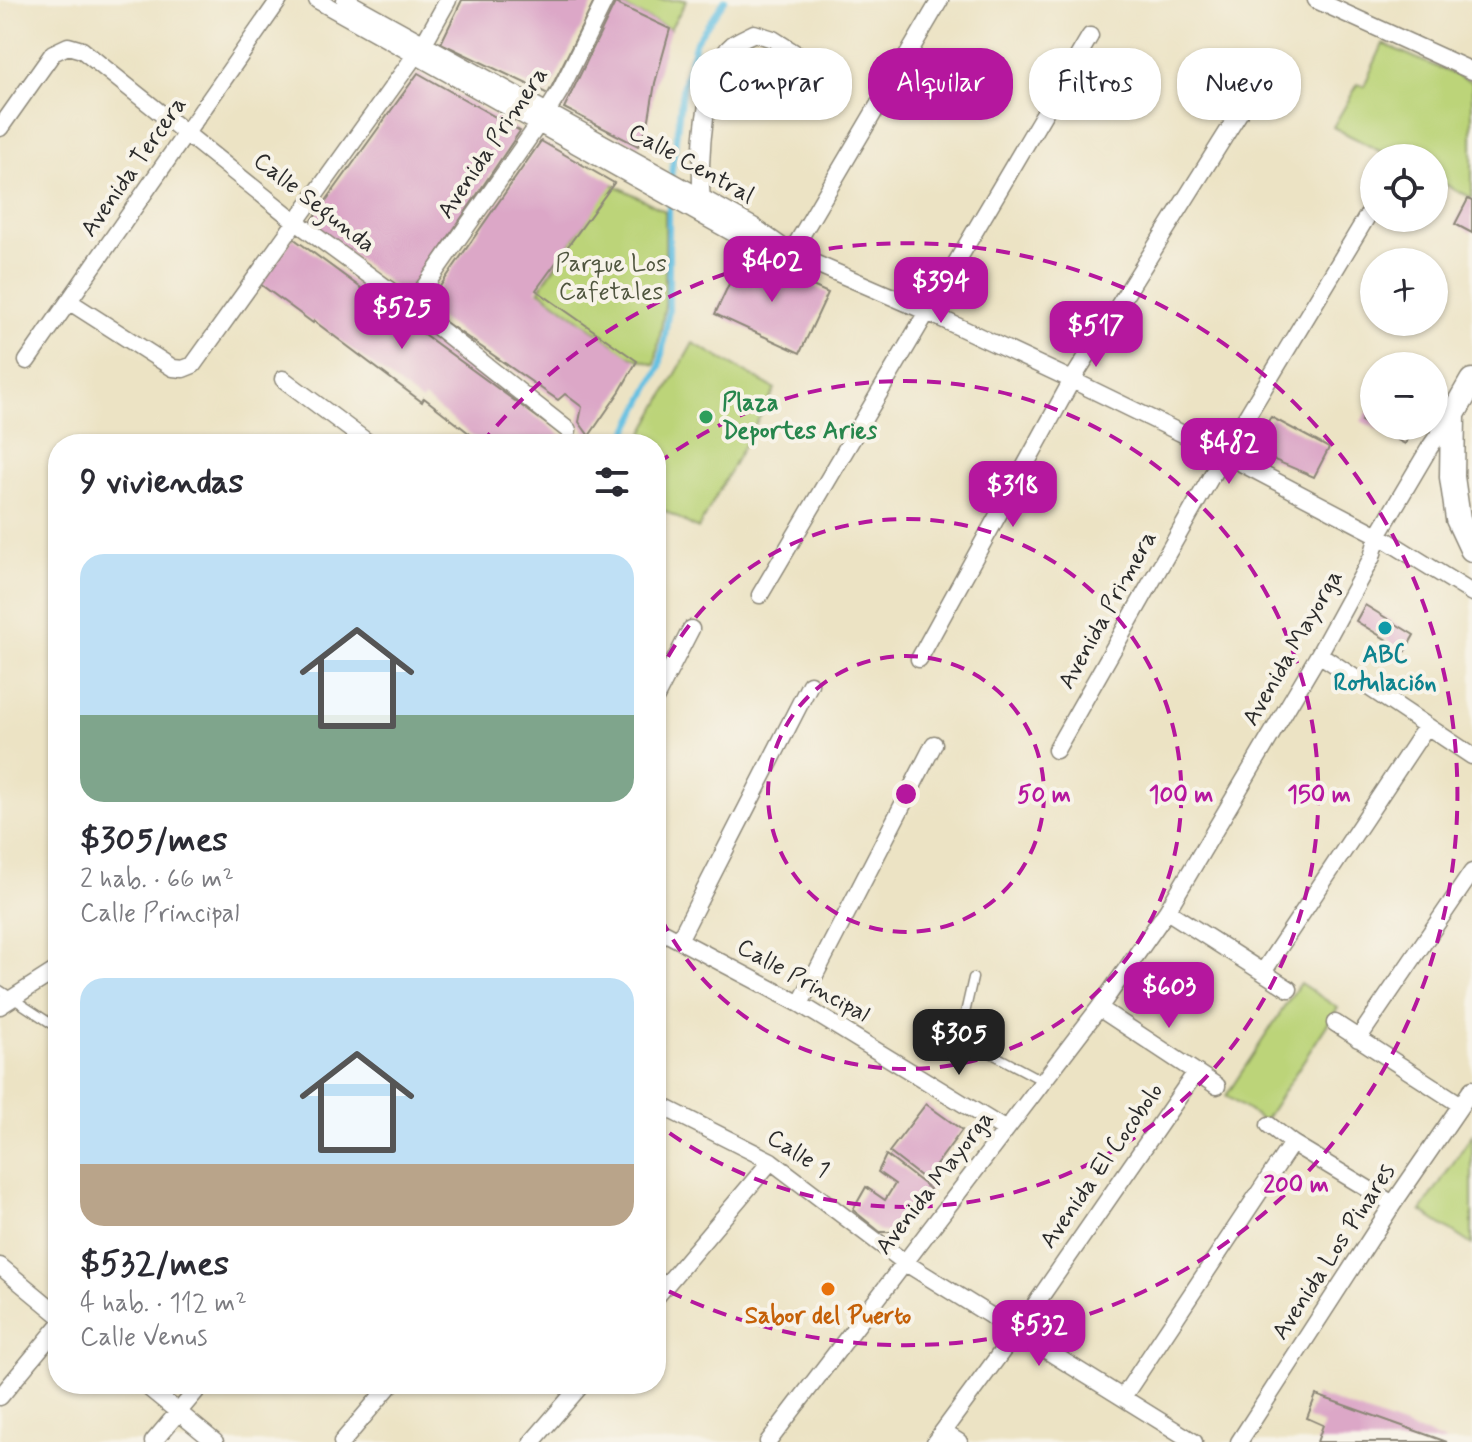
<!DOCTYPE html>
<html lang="es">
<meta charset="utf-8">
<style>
body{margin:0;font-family:Mynerve,sans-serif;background:#f2f2f3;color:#2b2b33;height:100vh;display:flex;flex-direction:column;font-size:30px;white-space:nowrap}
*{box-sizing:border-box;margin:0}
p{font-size:26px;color:#7c7c81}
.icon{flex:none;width:44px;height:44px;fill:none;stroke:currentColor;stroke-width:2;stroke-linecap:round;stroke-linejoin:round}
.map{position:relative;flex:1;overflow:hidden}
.details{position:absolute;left:48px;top:434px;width:618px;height:960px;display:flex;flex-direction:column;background:#fff;border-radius:32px;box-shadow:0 2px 6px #0004}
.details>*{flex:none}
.hud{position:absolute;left:690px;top:48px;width:662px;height:72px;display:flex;gap:16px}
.tools{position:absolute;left:1360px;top:144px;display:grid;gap:16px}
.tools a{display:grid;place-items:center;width:88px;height:88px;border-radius:50%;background:#fff;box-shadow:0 2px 6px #0004;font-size:40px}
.price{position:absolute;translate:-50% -68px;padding:0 18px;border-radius:16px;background:#b5179e;color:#fff;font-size:26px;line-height:52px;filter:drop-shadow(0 2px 4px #0008)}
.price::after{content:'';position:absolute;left:50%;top:48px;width:24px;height:18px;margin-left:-12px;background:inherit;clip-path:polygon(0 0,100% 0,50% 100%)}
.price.on{background:#222;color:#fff}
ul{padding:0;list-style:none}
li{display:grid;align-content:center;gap:16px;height:424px;padding:0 32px}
li span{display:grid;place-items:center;height:248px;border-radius:24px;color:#555}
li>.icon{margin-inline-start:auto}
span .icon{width:144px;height:144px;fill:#fffc;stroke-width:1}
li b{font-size:34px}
h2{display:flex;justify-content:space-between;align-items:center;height:96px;padding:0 32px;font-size:34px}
.tag{padding:0 28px;border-radius:32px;background:#fff;box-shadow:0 2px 6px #0004;font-size:28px;line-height:72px}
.tag.on{background:#b5179e;color:#fff}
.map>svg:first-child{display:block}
.green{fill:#bcd479;stroke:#748052;stroke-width:2}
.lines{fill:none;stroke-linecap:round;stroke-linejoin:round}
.stream{stroke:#64c0e2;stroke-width:6}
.building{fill:#dca7c7}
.lane-casing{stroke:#8c8778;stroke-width:11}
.street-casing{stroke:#8c8778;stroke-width:19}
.secondary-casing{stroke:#8c8778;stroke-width:27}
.lane{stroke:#fff;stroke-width:8}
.street{stroke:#fff;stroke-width:16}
.secondary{stroke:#fff;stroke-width:24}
.ring{fill:none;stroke:#b5179e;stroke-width:4;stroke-dasharray:14 10}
.leisure-dot{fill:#2e9e5b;stroke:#f7f3e8;stroke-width:3}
.culture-dot{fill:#0f9aa8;stroke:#f7f3e8;stroke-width:3}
.food-dot{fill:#e8710a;stroke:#f7f3e8;stroke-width:3}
.labels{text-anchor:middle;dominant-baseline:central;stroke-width:8;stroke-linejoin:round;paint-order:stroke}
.street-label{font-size:24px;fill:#2b2b2b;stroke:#f7f3e8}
.park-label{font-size:24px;fill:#4f553e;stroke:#f7f3e8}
.leisure-label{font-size:24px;font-weight:bold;fill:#27864d;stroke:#f7f3e8;text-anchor:start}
.culture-label{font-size:24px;font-weight:bold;fill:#0d838f;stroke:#f7f3e8}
.food-label{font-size:24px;font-weight:bold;fill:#c56008;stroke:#f7f3e8}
.centre{fill:#b5179e;stroke:#f7f3e8;stroke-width:4}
.ring-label{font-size:24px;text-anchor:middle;font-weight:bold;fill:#b5179e;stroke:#f7f3e8;stroke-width:8;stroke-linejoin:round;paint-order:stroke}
</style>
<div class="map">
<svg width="1472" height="1442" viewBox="0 0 1472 1442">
<rect width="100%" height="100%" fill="#f7f3e8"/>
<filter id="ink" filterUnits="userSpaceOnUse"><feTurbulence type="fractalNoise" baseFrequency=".0125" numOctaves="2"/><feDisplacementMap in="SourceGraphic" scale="16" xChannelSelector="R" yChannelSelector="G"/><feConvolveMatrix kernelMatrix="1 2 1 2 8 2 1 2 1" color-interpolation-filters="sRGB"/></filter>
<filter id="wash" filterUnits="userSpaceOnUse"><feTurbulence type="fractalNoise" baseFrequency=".006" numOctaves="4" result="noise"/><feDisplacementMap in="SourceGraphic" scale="32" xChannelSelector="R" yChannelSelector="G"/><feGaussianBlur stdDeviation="1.8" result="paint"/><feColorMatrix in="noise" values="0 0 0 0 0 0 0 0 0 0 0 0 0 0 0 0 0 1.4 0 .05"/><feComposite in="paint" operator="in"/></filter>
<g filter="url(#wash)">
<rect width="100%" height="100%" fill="#ece3c4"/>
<path class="green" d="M617,0H687L670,29L615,3Z
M1383,44L1472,82V198L1434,179V158H1393L1333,127L1358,84L1364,86Z
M611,183L665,211V305L655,365L627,355L539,290Z
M693,343L775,389L698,529L656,506V444H637Z
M1300,983L1338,1008L1264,1121L1226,1096Z
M1472,1135V1245L1421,1211Z"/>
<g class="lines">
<path class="stream" d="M671,177L683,84L696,41L725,0
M621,444L660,367L669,309V200"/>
</g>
<g id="blocks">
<path class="building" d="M462,0H595L548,94L441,43Z
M615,3L670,29L655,83L648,125L638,146L564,108Z
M418,73L520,131L408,297L310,223Z
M541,141L614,183L536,290L637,361L620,391L589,436L579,422L582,407L565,394L558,400L425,308Z
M1468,199L1472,201V233L1455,224Z
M293,238L564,437L578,444H483L424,398L422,402L314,321L313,323L260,284Z
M743,254L828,293L800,353L715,314Z
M1374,403V426H1415L1405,444L1361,421Z
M1271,417L1329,448L1314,477L1258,453L1254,442Z
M1365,605L1414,635L1405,651L1356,621Z
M926,1104L962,1130L925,1180L889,1152Z
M886,1155L930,1189L896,1232H880L853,1210L866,1187L885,1200L895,1184L878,1172Z
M1316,1395L1447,1442H1317L1323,1425L1307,1418Z"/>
</g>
</g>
<g filter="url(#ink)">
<use href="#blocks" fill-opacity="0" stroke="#8c8778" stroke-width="2"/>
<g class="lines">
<g class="lane-casing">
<path id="lane" d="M973,978L963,1022L968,1041L1043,1081
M0,990L58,1028"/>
</g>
<g class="street-casing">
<path id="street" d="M317,0L742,238L791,253L925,311L1072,380L1224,454L1378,535L1472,593
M345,0L753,226L780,245
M1316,0L1472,71
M0,128L53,53L68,46L82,50L295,221L411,306L568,430
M702,199C698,165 704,67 732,45C738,40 747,37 754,33L773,39L795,53
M791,253L940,0
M70,302L173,368L183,369L193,365L424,43L448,0
M411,306L547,112L560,91L605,0
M27,361L279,0
M283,379L370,444
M760,595L1090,36
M1319,654L1472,756
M919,659L1072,380L1270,64
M656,697L691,629
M1056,750L1224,454L1374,205
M1167,911L1289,989
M656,928L800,1004L1006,1130
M679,940L810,684
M1263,972L1426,727
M800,1004L934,744
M0,1006L58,969
M1099,1008L1217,1086
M1335,1023L1461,1105
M1358,1039L1472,872
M656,1103L771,1161L904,1262L1194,1442
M1269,1125L1292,1143L1393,1204
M0,1266L58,1314
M656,1297L771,1161
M144,1384L215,1442
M0,1397L58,1327
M1123,1397L1292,1143
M943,1432L959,1442
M153,1442L202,1384
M342,1442L391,1384
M532,1442L582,1384
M768,1442L1099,1008L1167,911L1319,654L1372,557L1378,535L1430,447L1453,414
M935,1442L1017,1331L1196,1072
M1239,1442L1393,1204L1472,1089"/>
</g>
<g class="secondary-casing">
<path id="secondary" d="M1472,381L1453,414L1452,477L1458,519L1472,549"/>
</g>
<use href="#lane" class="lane"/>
<use href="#street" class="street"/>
<use href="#secondary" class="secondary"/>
</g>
</g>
<g class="ring">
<circle cx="906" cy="794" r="138"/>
<path d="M657 678A275 275 0 1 1 657 910"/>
<path d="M657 464A413 413 0 1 1 657 1124"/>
<path d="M481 444A551 551 0 1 1 660 1287"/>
</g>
<circle class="leisure-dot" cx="706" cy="417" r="8"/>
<circle class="culture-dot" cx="1385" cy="628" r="8"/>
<circle class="food-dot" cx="828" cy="1289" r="8"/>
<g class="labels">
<g class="street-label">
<text transform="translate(493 143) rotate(-56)">Avenida Primera</text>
<text transform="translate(691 164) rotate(29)">Calle Central</text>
<text transform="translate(134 167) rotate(-55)">Avenida Tercera</text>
<text transform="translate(314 203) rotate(38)">Calle Segunda</text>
<text transform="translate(1108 610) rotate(-61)">Avenida Primera</text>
<text transform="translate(1293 648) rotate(-60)">Avenida Mayorga</text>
<text transform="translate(803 981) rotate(29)">Calle Principal</text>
<text transform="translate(798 1154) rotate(33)">Calle 1</text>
<text transform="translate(1102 1166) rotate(-55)">Avenida El Cocobolo</text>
<text transform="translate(935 1183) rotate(-52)">Avenida Mayorga</text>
<text transform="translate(1334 1252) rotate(-57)">Avenida Los Pinares</text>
</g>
<g class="park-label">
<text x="611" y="264">Parque Los<tspan x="611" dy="28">Cafetales</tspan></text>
</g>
<g class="leisure-label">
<text x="722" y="403">Plaza<tspan x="722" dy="28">Deportes Aries</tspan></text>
</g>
<g class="culture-label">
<text x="1385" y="655">ABC<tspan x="1385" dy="28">Rotulación</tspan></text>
</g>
<g class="food-label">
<text x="828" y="1316">Sabor del Puerto</text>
</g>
</g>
<circle cx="906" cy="794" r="12" class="centre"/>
<g class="ring-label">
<text x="1044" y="802">50 m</text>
<text x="1181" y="802">100 m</text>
<text x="1319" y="802">150 m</text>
<text x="1296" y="1192">200 m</text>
</g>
</svg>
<div class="tools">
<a><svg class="icon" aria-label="locate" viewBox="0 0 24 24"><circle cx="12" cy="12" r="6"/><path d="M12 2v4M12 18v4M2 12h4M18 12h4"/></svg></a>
<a>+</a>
<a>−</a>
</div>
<b class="price" style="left:772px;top:304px">$402</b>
<b class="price" style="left:941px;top:325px">$394</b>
<b class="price" style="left:402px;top:351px">$525</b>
<b class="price" style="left:1096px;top:369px">$517</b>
<b class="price" style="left:1229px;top:486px">$482</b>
<b class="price" style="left:1013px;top:529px">$318</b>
<b class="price" style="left:1169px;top:1030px">$603</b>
<b class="price on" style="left:959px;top:1077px">$305</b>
<b class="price" style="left:1039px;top:1368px">$532</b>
<div class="hud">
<a class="tag">Comprar</a>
<a class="tag on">Alquilar</a>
<a class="tag">Filtros</a>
<a class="tag">Nuevo</a>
</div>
<section class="details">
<h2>9 viviendas<svg class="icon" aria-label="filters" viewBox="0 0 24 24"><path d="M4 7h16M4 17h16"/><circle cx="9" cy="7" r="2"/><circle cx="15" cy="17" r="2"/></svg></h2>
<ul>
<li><span style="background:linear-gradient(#bfe0f5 65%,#7fa58c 0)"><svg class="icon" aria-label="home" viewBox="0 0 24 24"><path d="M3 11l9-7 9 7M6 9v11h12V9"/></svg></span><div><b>$305/mes</b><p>2 hab. · 66 m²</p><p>Calle Principal</p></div></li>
<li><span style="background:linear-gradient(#bfe0f5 75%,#b9a48a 0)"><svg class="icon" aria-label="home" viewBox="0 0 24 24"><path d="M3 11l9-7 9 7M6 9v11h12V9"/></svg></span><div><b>$532/mes</b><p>4 hab. · 112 m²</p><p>Calle Venus</p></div></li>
</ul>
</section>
</div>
